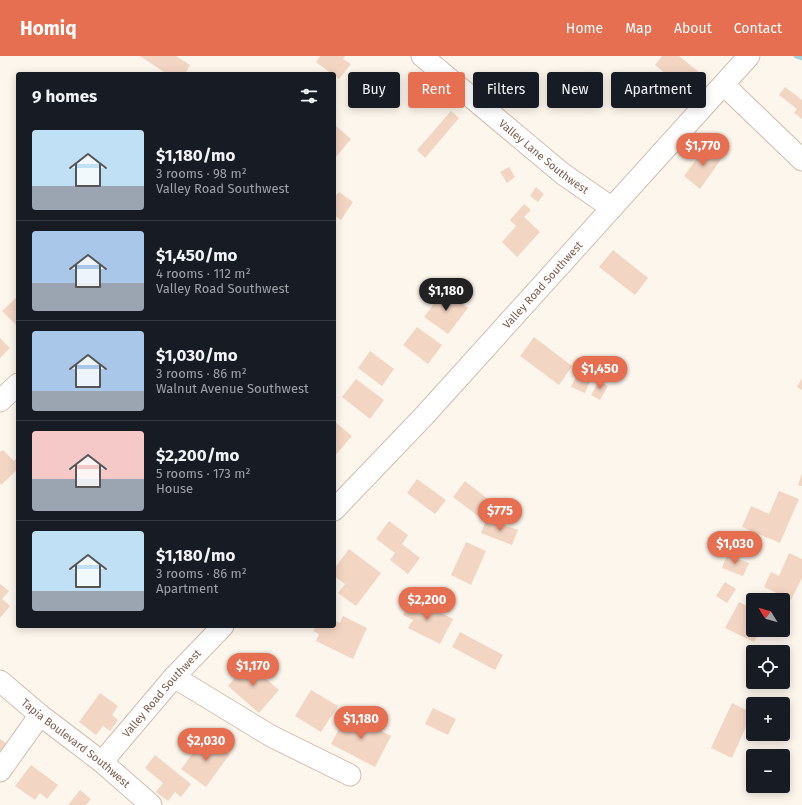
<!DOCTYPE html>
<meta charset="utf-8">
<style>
body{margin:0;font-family:"Fira Sans",sans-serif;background:#242831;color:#f1f3f6;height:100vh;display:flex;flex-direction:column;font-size:15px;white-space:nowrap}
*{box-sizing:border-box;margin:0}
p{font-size:13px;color:#9ea1a6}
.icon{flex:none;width:22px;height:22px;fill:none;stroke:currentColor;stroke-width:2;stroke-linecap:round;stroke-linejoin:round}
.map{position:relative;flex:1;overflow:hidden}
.details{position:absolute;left:16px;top:16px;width:320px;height:556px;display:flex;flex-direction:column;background:#171b24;border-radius:4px;box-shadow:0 2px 10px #0003}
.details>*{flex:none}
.hud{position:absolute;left:348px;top:16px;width:380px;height:36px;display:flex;gap:8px}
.needle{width:26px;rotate:307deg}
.controls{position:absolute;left:746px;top:537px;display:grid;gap:8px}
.controls a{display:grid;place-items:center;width:44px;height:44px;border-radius:4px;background:#171b24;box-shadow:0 2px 10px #0003;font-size:20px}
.price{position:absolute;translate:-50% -34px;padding:0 9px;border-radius:14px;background:#e76f51;color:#fff;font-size:13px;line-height:26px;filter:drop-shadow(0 1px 2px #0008)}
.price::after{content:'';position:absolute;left:50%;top:24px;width:12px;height:9px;margin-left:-6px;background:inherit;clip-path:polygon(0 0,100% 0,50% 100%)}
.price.current{background:#222;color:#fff}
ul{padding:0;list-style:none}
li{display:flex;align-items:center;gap:12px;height:100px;padding:0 16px}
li+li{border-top:1px solid #363941}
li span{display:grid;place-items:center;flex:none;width:112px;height:80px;border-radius:4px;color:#555}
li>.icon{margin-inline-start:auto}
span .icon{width:48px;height:48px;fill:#fffc;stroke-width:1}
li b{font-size:17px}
h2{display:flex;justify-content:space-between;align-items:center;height:48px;padding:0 16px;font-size:17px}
.tag{padding:0 14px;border-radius:4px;background:#171b24;box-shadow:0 2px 10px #0003;font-size:14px;line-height:36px}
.tag.current{background:#e76f51;color:#fff}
header{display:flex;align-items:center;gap:24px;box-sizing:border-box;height:56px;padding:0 20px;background:#e76f51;color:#fff}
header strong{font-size:19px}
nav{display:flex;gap:22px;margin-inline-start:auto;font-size:14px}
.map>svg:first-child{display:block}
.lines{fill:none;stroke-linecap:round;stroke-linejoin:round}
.stream{stroke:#a5d3da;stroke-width:4.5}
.building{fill:#f3d5c3}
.minor-casing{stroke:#d1beb0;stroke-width:23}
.minor{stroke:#fff;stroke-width:21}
.labels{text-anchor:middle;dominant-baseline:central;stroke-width:3;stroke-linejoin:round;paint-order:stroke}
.street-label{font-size:11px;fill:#7a5c4d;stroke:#fffaf3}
</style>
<header>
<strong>Homiq</strong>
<nav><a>Home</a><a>Map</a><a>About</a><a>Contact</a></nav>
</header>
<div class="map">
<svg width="802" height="749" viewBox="0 0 802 749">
<rect width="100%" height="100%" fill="#fdf6ec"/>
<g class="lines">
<path class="stream" d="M796,0L802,2"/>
</g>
<path class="building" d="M140,0H176L190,9L185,18H167Z
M320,0H345L343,3L351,8L339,23L334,19V18H332L316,6Z
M662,0H679L700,17L686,35L655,9Z
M785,31L802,44V63L794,57L797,53L779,39Z
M451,55L459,62L425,102L417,94Z
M335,69L351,83L335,102L334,70Z
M706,90L722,102L700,133L684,120Z
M509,111L515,121L507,127L500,116Z
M536,131L544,138L538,146L530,140Z
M339,136L353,146L341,164L334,159V142Z
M524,148L531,154L524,161L540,176L517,201L502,186L516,170L510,164Z
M613,194L648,222L635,239L599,211Z
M444,234L468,252L448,278L424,261Z
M18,240V271L2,255Z
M417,271L442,289L428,308L403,289Z
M534,281L572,310L559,329L520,300Z
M0,282L10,292L0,302Z
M370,295L394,313L382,330L358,312Z
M579,315L592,321L585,337L571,331Z
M802,322V334L797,331Z
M356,323L384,344L370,363L342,341Z
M599,325L608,330L600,344L591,339Z
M334,365L352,380L334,401Z
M3,394L14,405L18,401V413L1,429L0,427V396Z
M802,417V430L798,429Z
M417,423L446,444L435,458L407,437Z
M465,425L493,447L482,463L453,441Z
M779,435L799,443L780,487L742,471L751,450L769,458Z
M487,462L518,474L512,489L481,477Z
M389,465L408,479L402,488L420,502L408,518L390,504L395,497L376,483Z
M466,486L486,495L471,529L451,519Z
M349,493L381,517L356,550L338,537L345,528L334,520V513Z
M789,497L802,503V522L791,544L764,531L771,516L779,520Z
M727,499L749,507L743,520L722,512Z
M725,526L736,533L727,547L716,540Z
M0,528L9,535L2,543L10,550L0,562Z
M411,542L453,563L440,588L408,572L413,564L403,559Z
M739,546L753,553V574H760L754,586L725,572Z
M343,560L367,572L353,603L316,585L319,578L313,575L316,570H334V564L340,567Z
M460,576L503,599L495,614L452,591Z
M243,603L279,634L259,657L228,630L240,616L235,612Z
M311,634L338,650L321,676L295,660Z
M100,637L118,650L112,659L118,664L110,675L103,670L96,679L79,666Z
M732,647L752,657L732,702L711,692Z
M433,652L456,663L448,679L425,668Z
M347,657L391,680L375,711L331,688Z
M206,680L230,698L206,731L181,713Z
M0,683L10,690L0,703Z
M155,699L191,728L181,741L175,736L168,745L156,736L163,727L145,712Z
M31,709L58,729L47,743L40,737L35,744L15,730Z
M80,734L91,743L86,749H68Z"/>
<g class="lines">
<g class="minor-casing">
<g id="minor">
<path id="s1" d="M422,0L563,118L612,152"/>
<path d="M724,29L802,104"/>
<path d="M0,345L18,328"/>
<path id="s2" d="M334,454L424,360L749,0"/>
<path d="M174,621L271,680L350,719"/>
<path id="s3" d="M0,625L40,659L102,706L151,749"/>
<path id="s4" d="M102,706L174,621L223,570"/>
<path d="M0,715L40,659"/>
</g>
</g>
<use href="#minor" class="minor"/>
</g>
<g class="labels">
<g class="street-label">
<text stroke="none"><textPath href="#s1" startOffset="158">Valley Lane Southwest</textPath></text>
<text stroke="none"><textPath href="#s2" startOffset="307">Valley Road Southwest</textPath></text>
<text stroke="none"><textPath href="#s4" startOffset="91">Valley Road Southwest</textPath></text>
<text stroke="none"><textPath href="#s3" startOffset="98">Tapia Boulevard Southwest</textPath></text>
</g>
</g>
</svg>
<div class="controls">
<a><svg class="needle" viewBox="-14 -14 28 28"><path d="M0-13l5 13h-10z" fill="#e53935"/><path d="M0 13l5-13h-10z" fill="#9ea1a6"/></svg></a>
<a><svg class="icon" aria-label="locate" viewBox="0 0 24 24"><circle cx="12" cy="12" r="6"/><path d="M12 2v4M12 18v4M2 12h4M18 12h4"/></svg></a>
<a>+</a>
<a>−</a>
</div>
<b class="price" style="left:703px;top:111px">$1,770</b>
<b class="price current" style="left:446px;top:256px">$1,180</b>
<b class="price" style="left:600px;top:334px">$1,450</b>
<b class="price" style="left:500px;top:476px">$775</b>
<b class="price" style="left:735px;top:509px">$1,030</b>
<b class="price" style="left:427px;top:565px">$2,200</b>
<b class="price" style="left:253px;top:631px">$1,170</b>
<b class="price" style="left:361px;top:684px">$1,180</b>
<b class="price" style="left:206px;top:706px">$2,030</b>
<div class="hud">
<a class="tag">Buy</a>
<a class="tag current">Rent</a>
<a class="tag">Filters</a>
<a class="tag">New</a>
<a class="tag">Apartment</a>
</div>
<section class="details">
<h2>9 homes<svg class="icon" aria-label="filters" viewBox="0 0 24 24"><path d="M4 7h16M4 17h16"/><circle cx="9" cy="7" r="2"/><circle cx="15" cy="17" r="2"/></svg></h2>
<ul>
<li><span style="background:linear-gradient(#bfe0f5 70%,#9aa5b1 0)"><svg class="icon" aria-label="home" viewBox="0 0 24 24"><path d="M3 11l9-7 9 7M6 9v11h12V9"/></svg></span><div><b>$1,180/mo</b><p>3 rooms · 98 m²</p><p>Valley Road Southwest</p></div></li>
<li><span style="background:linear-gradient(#a9c7e8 65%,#9aa5b1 0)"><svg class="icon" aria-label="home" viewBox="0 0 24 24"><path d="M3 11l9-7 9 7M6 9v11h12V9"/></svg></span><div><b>$1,450/mo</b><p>4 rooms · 112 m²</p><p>Valley Road Southwest</p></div></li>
<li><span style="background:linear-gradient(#a9c7e8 75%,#9aa5b1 0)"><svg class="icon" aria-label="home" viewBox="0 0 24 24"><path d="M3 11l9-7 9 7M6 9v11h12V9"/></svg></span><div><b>$1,030/mo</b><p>3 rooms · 86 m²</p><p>Walnut Avenue Southwest</p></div></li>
<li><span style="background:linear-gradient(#f6c9c9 60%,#9aa5b1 0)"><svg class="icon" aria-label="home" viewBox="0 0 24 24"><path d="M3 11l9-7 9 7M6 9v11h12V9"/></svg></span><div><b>$2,200/mo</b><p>5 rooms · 173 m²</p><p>House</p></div></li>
<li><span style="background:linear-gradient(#bfe0f5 75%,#9aa5b1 0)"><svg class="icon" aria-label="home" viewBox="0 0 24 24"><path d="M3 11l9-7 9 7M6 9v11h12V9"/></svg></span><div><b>$1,180/mo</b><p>3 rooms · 86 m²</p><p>Apartment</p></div></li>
</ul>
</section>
</div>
